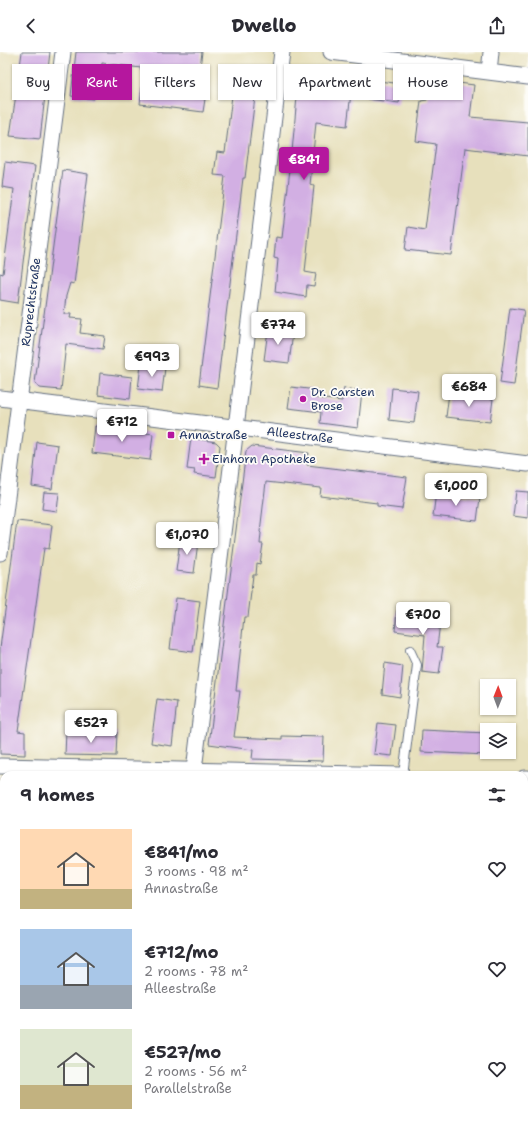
<!DOCTYPE html>
<meta charset="utf-8">
<style>
body{margin:0;font-family:"Shantell Sans",sans-serif;background:#f7f7f7;color:#2b2b33;height:100vh;display:flex;flex-direction:column;font-size:15px;white-space:nowrap}
*{box-sizing:border-box;margin:0}
p{font-size:13px;color:#7c7c81}
.icon{flex:none;width:22px;height:22px;fill:none;stroke:currentColor;stroke-width:2;stroke-linecap:round;stroke-linejoin:round}
.map{position:relative;flex:1;overflow:hidden}
.drawer{position:absolute;left:0px;top:719px;width:528px;height:356px;display:flex;flex-direction:column;background:#fff;border-radius:12px 12px 0 0;box-shadow:0 1px 3px #0004}
.drawer>*{flex:none}
.banner{position:absolute;left:12px;top:12px;width:504px;height:36px;display:flex;gap:8px}
.needle{width:26px;rotate:1deg}
.buttons{position:absolute;left:480px;top:627px;display:grid;gap:8px}
.buttons a{display:grid;place-items:center;width:36px;height:36px;border-radius:0px;background:#fff;box-shadow:0 1px 3px #0004;font-size:20px}
.price{position:absolute;translate:-50% -34px;padding:0 9px;border-radius:4px;background:#fff;color:#222;font-size:13px;line-height:26px;filter:drop-shadow(0 1px 2px #0008)}
.price::after{content:'';position:absolute;left:50%;top:24px;width:12px;height:9px;margin-left:-6px;background:inherit;clip-path:polygon(0 0,100% 0,50% 100%)}
.price.on{background:#b5179e;color:#fff}
ul{padding:0;list-style:none}
li{display:flex;align-items:center;gap:12px;height:100px;padding:0 20px}
li span{display:grid;place-items:center;flex:none;width:112px;height:80px;border-radius:0px;color:#555}
li>.icon{margin-inline-start:auto}
span .icon{width:48px;height:48px;fill:#fffc;stroke-width:1}
li b{font-size:17px}
h2{display:flex;justify-content:space-between;align-items:center;height:48px;padding:0 20px;font-size:17px}
.chip{padding:0 14px;border-radius:0px;background:#fff;box-shadow:0 1px 3px #0004;font-size:14px;line-height:36px}
.chip.on{background:#b5179e;color:#fff}
header{display:flex;justify-content:space-between;align-items:center;height:52px;padding:0 20px;background:#fff;font-size:18px;font-weight:800}
.map>svg:first-child{display:block}
.building{fill:#d2afe3}
.lines{fill:none;stroke-linecap:round;stroke-linejoin:round}
.service-casing{stroke:#626d7f;stroke-width:10}
.minor-casing{stroke:#626d7f;stroke-width:17}
.service{stroke:#fff;stroke-width:8}
.minor{stroke:#fff;stroke-width:15}
.rail-casing{stroke:#1b2f5e;stroke-width:4.5}
.rail{stroke:#fdfcf7;stroke-width:3;stroke-dasharray:9;stroke-linecap:butt}
.poi-dot{fill:#b5179e;stroke:#fdfcf7;stroke-width:1.5}
.labels{text-anchor:middle;dominant-baseline:central;stroke-width:3.5;stroke-linejoin:round;paint-order:stroke}
.street-label{font-size:12px;fill:#1b2f5e;stroke:#fdfcf7}
.poi-label{font-size:12px;fill:#1b2f5e;stroke:#fdfcf7;text-anchor:start}
</style>
<header><svg class="icon" aria-label="back" viewBox="0 0 24 24"><path d="M15 5l-7 7 7 7"/></svg>Dwello<svg class="icon" aria-label="share" viewBox="0 0 24 24"><path d="M12 15V3M7 8l5-5 5 5M5 13v7h14v-7"/></svg></header>
<div class="map">
<svg width="528" height="1075" viewBox="0 0 528 1075">
<rect width="100%" height="100%" fill="#fdfcf7"/>
<filter id="ink" filterUnits="userSpaceOnUse"><feTurbulence type="fractalNoise" baseFrequency=".025" numOctaves="2"/><feDisplacementMap in="SourceGraphic" scale="8" xChannelSelector="R" yChannelSelector="G"/><feConvolveMatrix kernelMatrix="1 2 1 2 8 2 1 2 1" color-interpolation-filters="sRGB"/></filter>
<filter id="wash" filterUnits="userSpaceOnUse"><feTurbulence type="fractalNoise" baseFrequency=".012" numOctaves="4" result="noise"/><feDisplacementMap in="SourceGraphic" scale="16" xChannelSelector="R" yChannelSelector="G"/><feGaussianBlur stdDeviation="0.9" result="paint"/><feColorMatrix in="noise" values="0 0 0 0 0 0 0 0 0 0 0 0 0 0 0 0 0 1.4 0 .05"/><feComposite in="paint" operator="in"/></filter>
<g filter="url(#wash)">
<rect width="100%" height="100%" fill="#e7e0bc"/>
<g id="blocks">
<path class="building" d="M22,0H50L40,87L10,84Z
M76,0H202L196,46L205,47L203,60L140,52L144,19H141V16L102,11L99,38H96L94,47L71,44Z
M235,19L258,21L245,126H243L217,336L199,333L225,124L214,123L217,100L225,101Z
M299,22L320,24L319,36L341,38V40L351,41L347,74L316,70L310,133L314,134L305,220L316,222L314,234L307,233L306,245L275,240L278,207L274,206L276,185L282,186L290,117L283,116L285,99L292,100Z
M429,27L474,33L470,65L528,70V104L465,96L451,203L405,198L408,175L425,178L436,92L416,89L421,49L427,48Z
M371,28L402,32L399,51L368,47Z
M5,110L35,114L18,251L0,248V221L3,222L14,137L2,135Z
M63,118L88,122L74,232L70,231L66,244L64,262H71L70,266L82,267L80,281L105,284L103,297L66,292L61,338L39,336L35,331Z
M510,256L524,258L514,333L500,331Z
M268,278L293,281L289,311L264,308Z
M141,313L165,316L162,340L138,337Z
M100,321L132,325L130,347L98,343Z
M291,335L317,338L316,346L342,349L344,336L362,339L358,376L320,371L321,360L288,356Z
M392,336L418,339L414,371L389,368Z
M449,341L493,347L490,370L446,365Z
M95,374L153,382L150,408L92,401Z
M191,386L216,390L220,394L216,425L194,422L195,418L187,417Z
M37,390L58,393L52,437L32,434Z
M252,394L309,401L307,413L407,425L402,457L377,454V451L320,444L321,436L266,430L260,480L261,481L260,492H263L260,512L257,511L256,523H253L248,565H244L236,639H240L234,685L282,687V684L324,685L323,709L252,707L253,698L209,692L246,399Z
M516,439L528,440V466L513,464Z
M44,440L59,441L57,459L42,457Z
M436,440L480,446L477,469L433,464Z
M17,469L52,473L49,497L44,496L18,679L25,680V703L0,702V596Z
M180,488L198,490L194,521L176,519Z
M176,546L200,549L193,600L170,597Z
M397,558L441,563L437,595H443L439,622L422,620L425,583L395,579Z
M385,611L403,614L400,645L382,642Z
M157,647L177,650L172,694L151,691Z
M378,671L396,673L392,704L374,702Z
M422,678L487,681V703L421,700Z
M66,679L117,680L116,704L65,703Z"/>
</g>
</g>
<g filter="url(#ink)">
<use href="#blocks" fill-opacity="0" stroke="#626d7f" stroke-width="1"/>
<g class="lines">
<g class="service-casing">
<path id="service" d="M403,723L417,613L410,598"/>
</g>
<g class="minor-casing">
<path id="minor" d="M331,0L528,25
M489,20L491,0
M0,346L528,412
M0,501L63,0
M0,714L401,723
M194,718L282,0
M524,726H528
M0,969L4,970
M524,1038L528,1039"/>
</g>
<use href="#service" class="service"/>
<use href="#minor" class="minor"/>
<g class="rail-casing">
<path id="rail" d="M0,754H4
M524,768H528"/>
</g>
<use href="#rail" class="rail"/>
</g>
</g>
<g class="poi-dot">
<circle cx="303" cy="347" r="4"/>
<rect x="167" y="379" width="8" height="8" rx="2"/>
<path d="M202 401h4v4h4v4h-4v4h-4v-4h-4v-4h4z"/>
</g>
<g class="labels">
<g class="street-label">
<text transform="translate(31 250) rotate(-83)">Ruprechtstraße</text>
<text transform="translate(300 383) rotate(7)">Alleestraße</text>
</g>
<g class="poi-label">
<text x="311" y="340">Dr. Carsten<tspan x="311" dy="14">Brose</tspan></text>
<text x="179" y="383">Annastraße</text>
<text x="212" y="407">Einhorn Apotheke</text>
</g>
</g>
</svg>
<div class="buttons">
<a><svg class="needle" viewBox="-14 -14 28 28"><path d="M0-13l5 13h-10z" fill="#e53935"/><path d="M0 13l5-13h-10z" fill="#7c7c81"/></svg></a>
<a><svg class="icon" aria-label="layers" viewBox="0 0 24 24"><path d="M12 4l9 5-9 5-9-5zM3 14l9 5 9-5"/></svg></a>
</div>
<b class="price on" style="left:304px;top:129px">€841</b>
<b class="price" style="left:278px;top:294px">€774</b>
<b class="price" style="left:152px;top:326px">€993</b>
<b class="price" style="left:469px;top:356px">€684</b>
<b class="price" style="left:122px;top:391px">€712</b>
<b class="price" style="left:456px;top:455px">€1,000</b>
<b class="price" style="left:187px;top:504px">€1,070</b>
<b class="price" style="left:423px;top:584px">€700</b>
<b class="price" style="left:91px;top:692px">€527</b>
<div class="banner">
<a class="chip">Buy</a>
<a class="chip on">Rent</a>
<a class="chip">Filters</a>
<a class="chip">New</a>
<a class="chip">Apartment</a>
<a class="chip">House</a>
</div>
<section class="drawer">
<h2>9 homes<svg class="icon" aria-label="filters" viewBox="0 0 24 24"><path d="M4 7h16M4 17h16"/><circle cx="9" cy="7" r="2"/><circle cx="15" cy="17" r="2"/></svg></h2>
<ul>
<li><span style="background:linear-gradient(#ffd9b3 75%,#c2b280 0)"><svg class="icon" aria-label="home" viewBox="0 0 24 24"><path d="M3 11l9-7 9 7M6 9v11h12V9"/></svg></span><div><b>€841/mo</b><p>3 rooms · 98 m²</p><p>Annastraße</p></div><svg class="icon" aria-label="heart" viewBox="0 0 24 24"><path d="M12 20l-8-8c-3-5 5-10 8-4 3-6 11-1 8 4z"/></svg></li>
<li><span style="background:linear-gradient(#a9c7e8 70%,#9aa5b1 0)"><svg class="icon" aria-label="home" viewBox="0 0 24 24"><path d="M3 11l9-7 9 7M6 9v11h12V9"/></svg></span><div><b>€712/mo</b><p>2 rooms · 78 m²</p><p>Alleestraße</p></div><svg class="icon" aria-label="heart" viewBox="0 0 24 24"><path d="M12 20l-8-8c-3-5 5-10 8-4 3-6 11-1 8 4z"/></svg></li>
<li><span style="background:linear-gradient(#dfe7d0 70%,#c2b280 0)"><svg class="icon" aria-label="home" viewBox="0 0 24 24"><path d="M3 11l9-7 9 7M6 9v11h12V9"/></svg></span><div><b>€527/mo</b><p>2 rooms · 56 m²</p><p>Parallelstraße</p></div><svg class="icon" aria-label="heart" viewBox="0 0 24 24"><path d="M12 20l-8-8c-3-5 5-10 8-4 3-6 11-1 8 4z"/></svg></li>
</ul>
</section>
</div>
